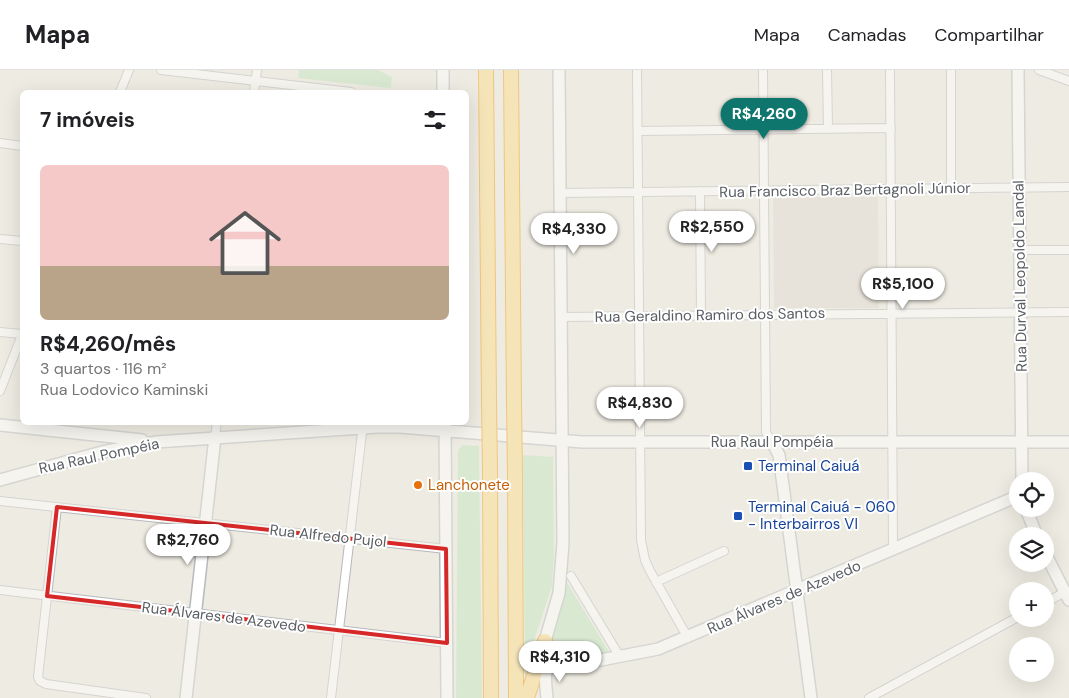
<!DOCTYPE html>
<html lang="pt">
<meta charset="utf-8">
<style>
body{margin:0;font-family:"DM Sans",sans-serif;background:#f2f2f2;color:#202124;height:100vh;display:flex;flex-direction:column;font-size:19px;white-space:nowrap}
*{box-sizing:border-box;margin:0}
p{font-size:16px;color:#757577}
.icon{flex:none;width:28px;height:28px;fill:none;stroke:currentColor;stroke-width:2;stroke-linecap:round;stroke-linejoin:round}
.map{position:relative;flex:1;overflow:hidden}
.side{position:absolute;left:20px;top:20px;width:449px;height:335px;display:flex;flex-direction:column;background:#fff;border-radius:8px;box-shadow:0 5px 20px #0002}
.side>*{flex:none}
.tools{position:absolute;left:1009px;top:402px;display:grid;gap:10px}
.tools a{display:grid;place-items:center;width:45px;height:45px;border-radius:50%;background:#fff;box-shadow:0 5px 20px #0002;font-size:25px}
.price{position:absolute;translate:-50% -42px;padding:0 11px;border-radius:18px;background:#fff;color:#222;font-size:16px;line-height:32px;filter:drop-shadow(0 1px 2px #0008)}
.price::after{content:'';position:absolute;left:50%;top:30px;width:15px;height:11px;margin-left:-8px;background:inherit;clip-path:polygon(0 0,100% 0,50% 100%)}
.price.current{background:#0f766e;color:#fff}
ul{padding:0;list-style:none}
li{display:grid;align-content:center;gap:10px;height:265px;padding:0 20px}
li span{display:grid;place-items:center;height:155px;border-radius:8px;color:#555}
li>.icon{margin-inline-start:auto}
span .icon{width:90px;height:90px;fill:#fffc;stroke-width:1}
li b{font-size:21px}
h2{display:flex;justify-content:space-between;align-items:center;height:60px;padding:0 20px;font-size:21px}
header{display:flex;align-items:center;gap:30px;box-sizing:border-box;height:70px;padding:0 25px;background:#fff;border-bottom:1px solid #e0e0e0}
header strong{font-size:24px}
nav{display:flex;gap:28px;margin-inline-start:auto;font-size:18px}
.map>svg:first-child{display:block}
.education{fill:#dedad1}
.green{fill:#bee7bc}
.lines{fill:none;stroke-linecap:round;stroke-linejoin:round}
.street-casing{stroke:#b5b8bd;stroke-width:10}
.secondary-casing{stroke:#b5babf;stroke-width:14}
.highway-casing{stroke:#f09a00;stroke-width:16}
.street{stroke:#fff;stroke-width:8}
.secondary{stroke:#fff;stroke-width:11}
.highway{stroke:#ffdb88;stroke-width:14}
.highway-bridge-casing{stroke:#f09a00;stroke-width:16;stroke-linecap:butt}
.highway-bridge{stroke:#ffdb88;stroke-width:14}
.marked{fill:none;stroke:#d62828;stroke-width:4;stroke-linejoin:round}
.transit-dot{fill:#1a4fb4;stroke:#fff;stroke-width:2}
.food-dot{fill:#e8710a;stroke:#fff;stroke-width:2}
.labels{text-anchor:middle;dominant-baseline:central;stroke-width:4;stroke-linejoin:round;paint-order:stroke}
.street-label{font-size:15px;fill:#5a5f64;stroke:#fff}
.transit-label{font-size:15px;fill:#164399;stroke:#fff;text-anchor:start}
.food-label{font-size:15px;fill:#c56008;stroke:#fff;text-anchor:start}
</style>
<header>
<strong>Mapa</strong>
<nav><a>Mapa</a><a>Camadas</a><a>Compartilhar</a></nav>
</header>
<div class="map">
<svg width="1069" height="628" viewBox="0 0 1069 628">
<rect width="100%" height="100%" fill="#eeebe2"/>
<path class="education" d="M773,127H878L879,238H774Z"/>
<path class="green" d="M299,0H378L392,7L391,18L298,8Z
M463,375L479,376L482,628H456L458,380Z
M523,385L553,387L554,485L552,516L532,577L525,609Z
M566,511L611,585C595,586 575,590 560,584C542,576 559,543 563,530C564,524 565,517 566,511Z"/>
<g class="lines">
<g class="street-casing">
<path id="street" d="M161,0L351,22
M637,0L641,470L645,490L650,501L688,568
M763,0L766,362L772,372
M827,0L828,58
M890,0L893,479
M951,0V119
M1039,0L1069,11
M120,22L129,0
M254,22L257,0
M638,61L891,58
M0,73L22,76
M700,121L701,245
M560,123L1069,117
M0,169L22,171
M1020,180H1069
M561,247L1069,242
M0,262L22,264
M0,321L22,265
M215,367L217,352
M0,431L446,479
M57,437L38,607L40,611L46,614L146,628
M571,506L620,587
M656,512L724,481
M0,520L447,573
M1045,533L1067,521
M331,628L363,354
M869,628L1018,547"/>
</g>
<g class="secondary-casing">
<path id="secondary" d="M443,0V22
M1018,0L1022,411
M445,352L447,628
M0,355L142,370
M772,372L779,385L811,628
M0,410L102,382L156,372L377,357H400L582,372H1069
M1026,439L1037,466
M1045,483L1069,530
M545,571L559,523L563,473L559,0
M186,628L215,367
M547,628C546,615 542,599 553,590H601L658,579L1018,426"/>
</g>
<g class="highway-casing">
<path id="highway" d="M486,0L489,332
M511,0L514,333
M490,400L491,628
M515,405L516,628
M527,628L545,571"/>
</g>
<use href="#street" class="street"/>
<use href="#secondary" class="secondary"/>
<use href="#highway" class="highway"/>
<g class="highway-bridge-casing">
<path id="highway-bridge" d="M489,332L490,400
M514,333L515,405"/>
</g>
<use href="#highway-bridge" class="highway-bridge"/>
</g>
<path d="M0 0H1069V628H0ZM57,437L446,479L447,573L47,526Z" fill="#eeebe2" fill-opacity=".55" fill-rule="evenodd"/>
<path class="marked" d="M57,437L446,479L447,573L47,526Z"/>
<g class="transit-dot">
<rect x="743" y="391" width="10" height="10" rx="2.5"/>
<rect x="733" y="441" width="10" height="10" rx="2.5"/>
</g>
<circle class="food-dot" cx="418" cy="415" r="5"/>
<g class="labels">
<g class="street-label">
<text transform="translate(845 120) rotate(-1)">Rua Francisco Braz Bertagnoli Júnior</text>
<text transform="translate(1020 206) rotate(-91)">Rua Durval Leopoldo Landal</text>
<text transform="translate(710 245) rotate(-1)">Rua Geraldino Ramiro dos Santos</text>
<text x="772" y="372">Rua Raul Pompéia</text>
<text transform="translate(99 386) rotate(-12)">Rua Raul Pompéia</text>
<text transform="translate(328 466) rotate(6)">Rua Alfredo Pujol</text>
<text transform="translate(784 527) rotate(-23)">Rua Álvares de Azevedo</text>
<text transform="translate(224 547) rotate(7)">Rua Álvares de Azevedo</text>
</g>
<g class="transit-label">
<text x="758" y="396">Terminal Caiuá</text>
<text x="748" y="437">Terminal Caiuá - 060<tspan x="748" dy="17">- Interbairros VI</tspan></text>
</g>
<g class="food-label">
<text x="428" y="415">Lanchonete</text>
</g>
</g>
</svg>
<div class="tools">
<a><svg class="icon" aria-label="locate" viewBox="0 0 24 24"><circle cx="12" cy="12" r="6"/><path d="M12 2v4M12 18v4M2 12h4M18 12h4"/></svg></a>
<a><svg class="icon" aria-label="layers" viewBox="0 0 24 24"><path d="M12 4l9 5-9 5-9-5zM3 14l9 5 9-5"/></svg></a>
<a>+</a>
<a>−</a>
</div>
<b class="price current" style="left:764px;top:70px">R$4,260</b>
<b class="price" style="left:712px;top:183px">R$2,550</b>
<b class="price" style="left:574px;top:185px">R$4,330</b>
<b class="price" style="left:903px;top:240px">R$5,100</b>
<b class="price" style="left:640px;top:359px">R$4,830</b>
<b class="price" style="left:188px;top:496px">R$2,760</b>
<b class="price" style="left:560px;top:613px">R$4,310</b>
<section class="side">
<h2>7 imóveis<svg class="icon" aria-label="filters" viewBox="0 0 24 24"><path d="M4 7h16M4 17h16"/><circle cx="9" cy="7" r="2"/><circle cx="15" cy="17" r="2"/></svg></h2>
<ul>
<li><span style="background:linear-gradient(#f6c9c9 65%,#b9a48a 0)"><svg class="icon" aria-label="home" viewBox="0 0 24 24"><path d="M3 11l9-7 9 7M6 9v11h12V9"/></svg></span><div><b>R$4,260/mês</b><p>3 quartos · 116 m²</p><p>Rua Lodovico Kaminski</p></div></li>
</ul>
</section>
</div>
